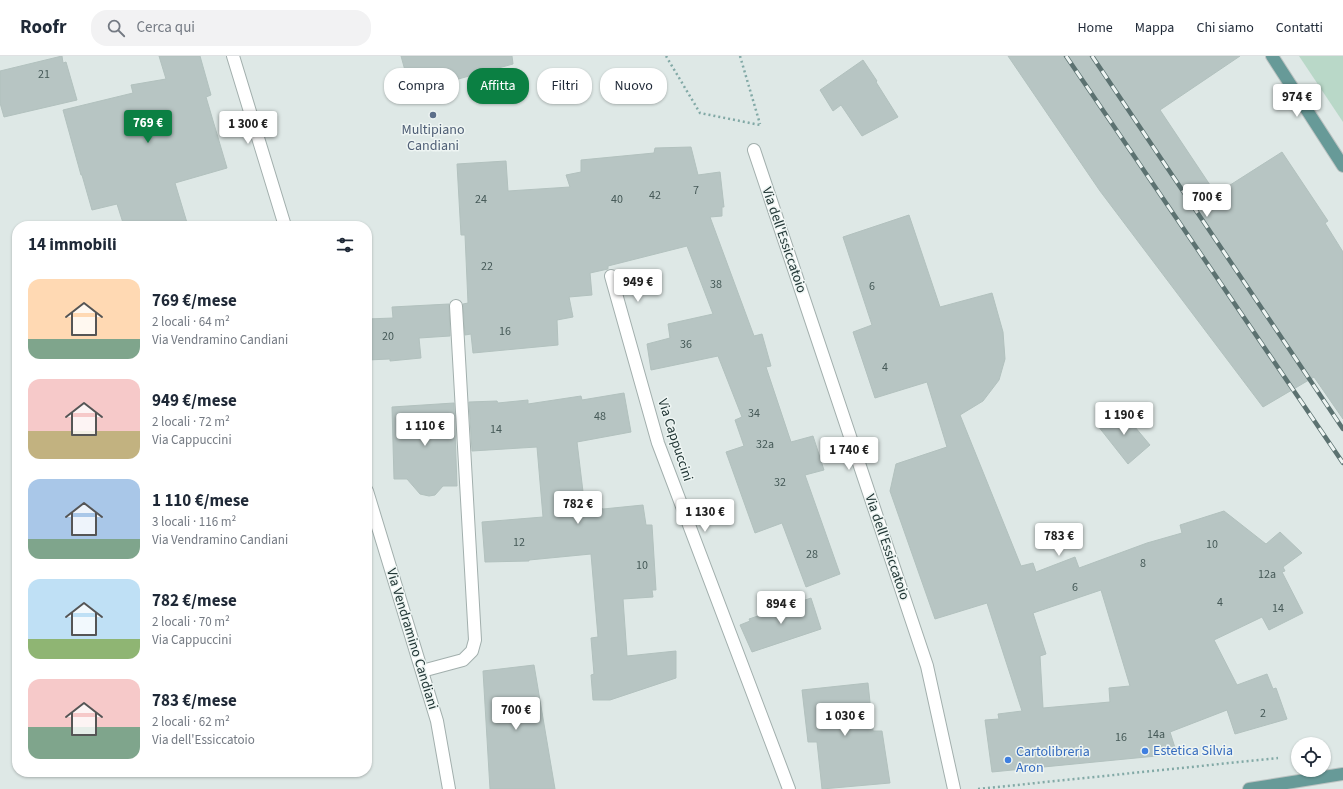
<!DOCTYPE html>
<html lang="it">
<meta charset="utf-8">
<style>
body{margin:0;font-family:"Source Sans 3",sans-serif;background:#f2f2f3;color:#1f2937;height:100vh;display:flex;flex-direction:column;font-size:15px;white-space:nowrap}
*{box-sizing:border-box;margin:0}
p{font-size:13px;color:#747a83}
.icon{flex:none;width:22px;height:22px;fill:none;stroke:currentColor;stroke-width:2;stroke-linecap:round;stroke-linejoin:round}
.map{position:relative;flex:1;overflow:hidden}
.details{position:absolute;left:12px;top:165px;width:360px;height:556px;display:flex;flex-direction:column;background:#fff;border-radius:16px;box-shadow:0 1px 3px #0004}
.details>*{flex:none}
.guide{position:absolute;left:384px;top:12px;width:380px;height:36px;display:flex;gap:8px}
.tools{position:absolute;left:1291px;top:681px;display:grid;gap:8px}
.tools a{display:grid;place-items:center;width:40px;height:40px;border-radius:50%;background:#fff;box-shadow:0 1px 3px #0004;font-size:20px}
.price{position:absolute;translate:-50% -34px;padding:0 9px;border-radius:4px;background:#fff;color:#222;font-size:13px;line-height:26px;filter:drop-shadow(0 1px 2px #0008)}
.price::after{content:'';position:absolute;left:50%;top:24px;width:12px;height:9px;margin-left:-6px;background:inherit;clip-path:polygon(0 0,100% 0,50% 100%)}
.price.active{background:#0b8043;color:#fff}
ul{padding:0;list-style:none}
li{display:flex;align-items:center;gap:12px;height:100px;padding:0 16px}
li span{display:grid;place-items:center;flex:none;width:112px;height:80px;border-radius:12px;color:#555}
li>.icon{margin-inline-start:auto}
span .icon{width:48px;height:48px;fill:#fffc;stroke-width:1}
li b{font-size:17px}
h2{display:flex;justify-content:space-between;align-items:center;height:48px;padding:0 16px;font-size:17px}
.chip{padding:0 14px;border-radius:16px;background:#fff;box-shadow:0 1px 3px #0004;font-size:14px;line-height:36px}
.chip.active{background:#0b8043;color:#fff}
header{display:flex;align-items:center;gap:24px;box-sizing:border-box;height:56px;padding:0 20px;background:#fff;border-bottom:1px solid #e0e1e3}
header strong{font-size:19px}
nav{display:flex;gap:22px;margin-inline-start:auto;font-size:14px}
.search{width:280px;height:36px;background:#f2f2f3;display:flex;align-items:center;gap:10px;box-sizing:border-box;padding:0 14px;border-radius:16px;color:#747a83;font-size:15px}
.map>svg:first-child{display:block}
.green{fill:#b9d8c8}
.building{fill:#b7c5c3;stroke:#b2c1be;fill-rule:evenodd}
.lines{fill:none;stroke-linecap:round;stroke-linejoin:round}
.minor-casing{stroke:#a2afad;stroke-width:14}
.major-casing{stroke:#bcc3c2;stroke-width:14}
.path{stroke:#82a9a6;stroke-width:2.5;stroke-dasharray:2 3;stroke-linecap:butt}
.minor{stroke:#fff;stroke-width:12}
.major{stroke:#679a98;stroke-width:12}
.rail-casing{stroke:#5c7271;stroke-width:4.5}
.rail{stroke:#eef5f3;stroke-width:3;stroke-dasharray:9;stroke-linecap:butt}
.service-dot{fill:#5c6f8a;stroke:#eef5f3;stroke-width:1.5}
.shop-dot{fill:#3f7fe0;stroke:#eef5f3;stroke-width:1.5}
.labels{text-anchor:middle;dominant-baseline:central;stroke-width:3;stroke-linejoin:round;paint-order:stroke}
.number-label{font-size:12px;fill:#465a58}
.service-label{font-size:14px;fill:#4e5e75;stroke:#eef5f3}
.street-label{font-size:14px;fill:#213635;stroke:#eef5f3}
.shop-label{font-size:14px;fill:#366cbe;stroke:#eef5f3;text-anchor:start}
</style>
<header>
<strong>Roofr</strong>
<div class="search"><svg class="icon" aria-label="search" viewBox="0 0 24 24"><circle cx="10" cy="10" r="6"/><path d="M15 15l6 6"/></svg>Cerca qui</div>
<nav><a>Home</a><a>Mappa</a><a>Chi siamo</a><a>Contatti</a></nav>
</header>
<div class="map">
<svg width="1343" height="733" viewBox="0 0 1343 733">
<rect width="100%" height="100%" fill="#dee8e6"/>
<path class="green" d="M1299,0H1343V66Z"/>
<path class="building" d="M62,0L63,7L66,6L77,44L4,61L0,47V15Z
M159,0H200L211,39L206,41L227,112L175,127L188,170H124L117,148L92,154L82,119H81L63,54L133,37L131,29L166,23Z
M401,0H512L513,8L411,36Z
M1008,0H1240L1160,54L1216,138L1282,96L1328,165L1325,167L1343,196V363L1314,321L1263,351L1100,135Z
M863,4L877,25L876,26L898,61L862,80L841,49L833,55L820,34Z
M691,91L698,119L720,116L724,151H722V160L710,161L754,280L762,278L771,310L766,311L791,386L813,380L824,414L805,419L840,518L806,531L782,467L755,477L726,396L744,390L735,364L742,361L718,300L651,314L647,288L670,282L668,268L713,258L687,190L608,210V213L590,217L592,239L569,241L573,261L557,264L558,289L473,297L471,278L465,279L463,248L468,247L465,179H461L457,108L506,105L508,135L570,131L566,119L581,116V104L654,97L655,92Z
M909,159L940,251L992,237L1003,276L1005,303L999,324L983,345L960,359L1021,510L1033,507L1036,516L1075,501L1079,512L1147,487L1182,477L1180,469L1224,455L1266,488L1280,476L1302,497L1283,511L1285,515L1282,516L1303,557L1269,574L1262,561L1214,584L1237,629L1267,618L1273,633L1276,632L1287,663L1235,678L1227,654L1170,676L1177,698L992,716L985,664L999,663L998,658L1022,655L987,547L935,563L890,435L896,408L947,391L927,326L875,342L853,276L872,269L843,181ZM1101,534L1130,630L1109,632L1110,646L1043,652L1040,600L1046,598L1033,557Z
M449,248L450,280L419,282L421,302L390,305V303L367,304V263L393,262L392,251Z
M624,337L631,376L577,386L584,444L603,453L643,449L646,469H652L656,534H652L653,541L623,543L627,600L676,595V622L610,644H593L591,619L594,618L591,582L598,581L591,498L529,504V505L485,506L482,466L543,461L537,391L472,395L469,346L497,345L498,347L528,344V348L581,340L582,344Z
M454,347L457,430H443L435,439L429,440L420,438L407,423H394L392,351Z
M1119,352L1150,389L1128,408L1098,370Z
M811,542L821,573L752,596L740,569L750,565L749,563Z
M534,609L555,733H490L483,615Z
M868,627L873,675H882L890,727L822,733L817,686H808L802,634Z"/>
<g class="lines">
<g class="minor-casing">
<path id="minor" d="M233,0L285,170
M754,94L927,610L954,733
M611,220L658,387L789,733
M367,435L437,665L449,733
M422,615L463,604L472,595L475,584L456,250"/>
</g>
<g class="major-casing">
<path id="major" d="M1272,0L1343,110
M1249,733L1343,718"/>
</g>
<path class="path" d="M666,0L700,57L760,69
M740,0L760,68
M978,733L1278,702"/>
<use href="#minor" class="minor"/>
<use href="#major" class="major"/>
<g class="rail-casing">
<path id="rail" d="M1066,0L1343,407
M1092,0L1343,373"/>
</g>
<use href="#rail" class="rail"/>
</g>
<circle class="service-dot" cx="433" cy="59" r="4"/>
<g class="shop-dot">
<circle cx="1145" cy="695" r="4"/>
<circle cx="1008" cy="704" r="4"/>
</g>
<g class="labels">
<g class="number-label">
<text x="44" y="18">21</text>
<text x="696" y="134">7</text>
<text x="655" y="139">42</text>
<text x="481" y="143">24</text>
<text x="617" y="143">40</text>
<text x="487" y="210">22</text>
<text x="716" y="228">38</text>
<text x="872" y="230">6</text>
<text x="505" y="275">16</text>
<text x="388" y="280">20</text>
<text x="686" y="288">36</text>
<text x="885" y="311">4</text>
<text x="754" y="357">34</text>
<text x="600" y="360">48</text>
<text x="496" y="373">14</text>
<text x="765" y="388">32a</text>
<text x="780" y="426">32</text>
<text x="519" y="486">12</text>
<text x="1212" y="488">10</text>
<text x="812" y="498">28</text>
<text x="1143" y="507">8</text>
<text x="642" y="509">10</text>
<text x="1267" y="518">12a</text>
<text x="1075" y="531">6</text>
<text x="1220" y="546">4</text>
<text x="1278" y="552">14</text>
<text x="1263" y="657">2</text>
<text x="1156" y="678">14a</text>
<text x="1121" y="681">16</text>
</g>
<g class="service-label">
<text x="433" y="74">Multipiano<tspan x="433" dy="16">Candiani</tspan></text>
</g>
<g class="street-label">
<text transform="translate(784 184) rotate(71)">Via dell'Essiccatoio</text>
<text transform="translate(675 384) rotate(72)">Via Cappuccini</text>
<text transform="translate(887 491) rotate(71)">Via dell'Essiccatoio</text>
<text transform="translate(412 583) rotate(73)">Via Vendramino Candiani</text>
</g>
<g class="shop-label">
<text x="1153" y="695">Estetica Silvia</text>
<text x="1016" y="696">Cartolibreria<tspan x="1016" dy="16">Aron</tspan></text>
</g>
</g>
</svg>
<div class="tools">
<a><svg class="icon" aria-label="locate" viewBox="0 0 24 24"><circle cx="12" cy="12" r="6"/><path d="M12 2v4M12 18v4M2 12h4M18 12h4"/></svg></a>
</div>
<b class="price" style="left:1297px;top:62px">974 €</b>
<b class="price active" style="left:148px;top:88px">769 €</b>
<b class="price" style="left:248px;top:89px">1 300 €</b>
<b class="price" style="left:1207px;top:162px">700 €</b>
<b class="price" style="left:638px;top:247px">949 €</b>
<b class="price" style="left:1124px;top:380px">1 190 €</b>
<b class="price" style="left:425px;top:391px">1 110 €</b>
<b class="price" style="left:849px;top:415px">1 740 €</b>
<b class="price" style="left:578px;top:469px">782 €</b>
<b class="price" style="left:705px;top:477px">1 130 €</b>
<b class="price" style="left:1059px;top:501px">783 €</b>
<b class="price" style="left:781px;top:569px">894 €</b>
<b class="price" style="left:516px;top:675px">700 €</b>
<b class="price" style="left:845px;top:681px">1 030 €</b>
<div class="guide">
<a class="chip">Compra</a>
<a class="chip active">Affitta</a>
<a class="chip">Filtri</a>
<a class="chip">Nuovo</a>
</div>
<section class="details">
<h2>14 immobili<svg class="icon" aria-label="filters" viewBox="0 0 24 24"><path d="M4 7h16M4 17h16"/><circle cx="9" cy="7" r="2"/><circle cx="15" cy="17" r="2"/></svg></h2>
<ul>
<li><span style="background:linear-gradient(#ffd9b3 75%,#7fa58c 0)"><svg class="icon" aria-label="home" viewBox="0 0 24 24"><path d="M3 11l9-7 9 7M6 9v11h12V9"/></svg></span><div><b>769 €/mese</b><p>2 locali · 64 m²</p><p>Via Vendramino Candiani</p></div></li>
<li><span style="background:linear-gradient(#f6c9c9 65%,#c2b280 0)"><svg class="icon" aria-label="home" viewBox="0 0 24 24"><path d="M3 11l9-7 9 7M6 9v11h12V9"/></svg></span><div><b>949 €/mese</b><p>2 locali · 72 m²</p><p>Via Cappuccini</p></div></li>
<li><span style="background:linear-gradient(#a9c7e8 75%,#7fa58c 0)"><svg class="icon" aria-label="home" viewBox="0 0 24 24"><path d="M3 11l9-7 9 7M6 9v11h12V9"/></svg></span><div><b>1 110 €/mese</b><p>3 locali · 116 m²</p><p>Via Vendramino Candiani</p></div></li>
<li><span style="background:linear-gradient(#bfe0f5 75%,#8fb573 0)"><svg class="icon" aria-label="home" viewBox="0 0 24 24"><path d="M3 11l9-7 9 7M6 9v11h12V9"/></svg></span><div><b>782 €/mese</b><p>2 locali · 70 m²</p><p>Via Cappuccini</p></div></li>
<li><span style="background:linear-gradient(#f6c9c9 60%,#7fa58c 0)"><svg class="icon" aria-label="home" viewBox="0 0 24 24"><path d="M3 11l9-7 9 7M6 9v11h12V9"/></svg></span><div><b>783 €/mese</b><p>2 locali · 62 m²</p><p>Via dell'Essiccatoio</p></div></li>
</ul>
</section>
</div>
